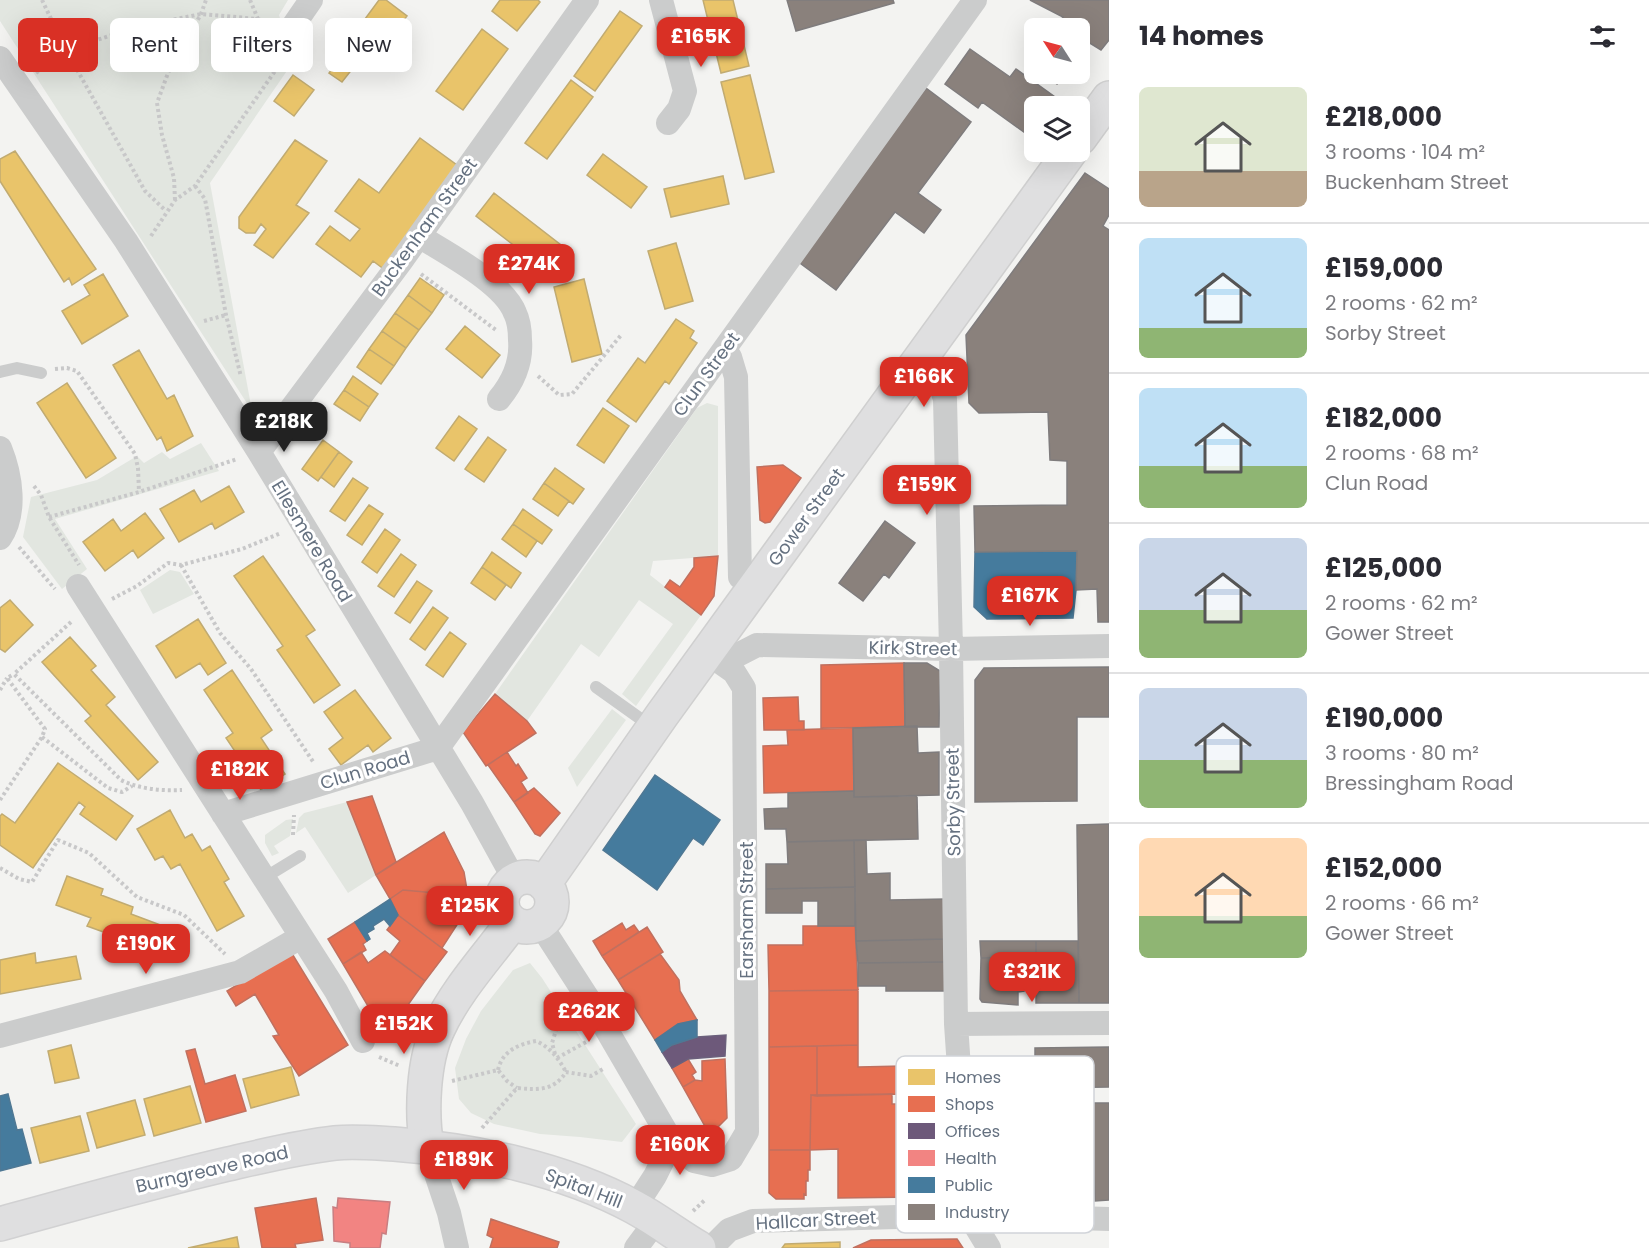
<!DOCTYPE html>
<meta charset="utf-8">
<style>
body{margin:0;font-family:Poppins,sans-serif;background:#f7f7f7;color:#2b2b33;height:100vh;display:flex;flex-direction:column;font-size:22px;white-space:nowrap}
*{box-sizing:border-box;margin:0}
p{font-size:20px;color:#7c7c81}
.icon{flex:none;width:33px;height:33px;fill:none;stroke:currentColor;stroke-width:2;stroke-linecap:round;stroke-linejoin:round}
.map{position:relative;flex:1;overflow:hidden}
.sheet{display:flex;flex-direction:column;background:#fff;width:540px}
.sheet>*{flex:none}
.guide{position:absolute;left:18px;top:18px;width:570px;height:54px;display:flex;gap:12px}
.needle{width:39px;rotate:306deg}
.controls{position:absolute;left:1024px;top:18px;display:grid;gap:12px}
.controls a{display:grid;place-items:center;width:66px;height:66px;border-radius:9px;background:#fff;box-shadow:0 6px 24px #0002;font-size:30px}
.price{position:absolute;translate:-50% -51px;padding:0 14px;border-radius:12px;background:#d93025;color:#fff;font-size:20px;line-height:39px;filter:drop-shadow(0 2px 3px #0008)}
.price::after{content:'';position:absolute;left:50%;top:36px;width:18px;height:14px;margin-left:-9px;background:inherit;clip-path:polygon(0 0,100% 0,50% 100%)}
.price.current{background:#222;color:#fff}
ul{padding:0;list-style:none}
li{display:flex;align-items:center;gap:18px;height:150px;padding:0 30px}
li+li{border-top:2px solid #e1e1e2}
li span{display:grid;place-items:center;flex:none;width:168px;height:120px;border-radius:9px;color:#555}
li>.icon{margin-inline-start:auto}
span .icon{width:72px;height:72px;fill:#fffc;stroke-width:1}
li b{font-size:26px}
h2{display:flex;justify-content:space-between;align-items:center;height:72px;padding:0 30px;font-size:26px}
.chip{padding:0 21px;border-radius:9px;background:#fff;box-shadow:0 6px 24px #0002;font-size:21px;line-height:54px}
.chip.current{background:#d93025;color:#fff}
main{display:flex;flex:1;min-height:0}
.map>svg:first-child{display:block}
.green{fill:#e2e6e0}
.homes{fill:#e9c46a;stroke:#c1ab71;stroke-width:1.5}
.shops{fill:#e76f51;stroke:#c0705f;stroke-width:1.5}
.offices{fill:#6d597a;stroke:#6b607c;stroke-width:1.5}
.health{fill:#f28482;stroke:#c87e81;stroke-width:1.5}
.public{fill:#457b9d;stroke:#4f7894;stroke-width:1.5}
.industry{fill:#8a817c;stroke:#7f7c7d;stroke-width:1.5}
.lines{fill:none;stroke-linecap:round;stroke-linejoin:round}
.secondary-casing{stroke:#cfcfcf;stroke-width:36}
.primary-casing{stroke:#d1d1d2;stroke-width:36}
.path{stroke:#c8c8c9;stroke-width:4;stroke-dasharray:3 3;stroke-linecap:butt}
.service{stroke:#cbcccc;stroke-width:12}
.minor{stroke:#cbcccc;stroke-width:24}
.secondary{stroke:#dfdfe0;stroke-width:33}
.primary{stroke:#dfdfe0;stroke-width:33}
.labels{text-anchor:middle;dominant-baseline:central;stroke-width:6;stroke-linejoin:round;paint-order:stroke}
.street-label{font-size:18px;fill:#657180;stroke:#fff}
.key{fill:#fff;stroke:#d1d4d9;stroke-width:1.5}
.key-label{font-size:16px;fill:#657180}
</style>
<main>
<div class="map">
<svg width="1109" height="1248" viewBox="0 0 1109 1248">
<rect width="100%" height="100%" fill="#f3f3f1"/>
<path class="green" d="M0,0H288L279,15L293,62L210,183L252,411L0,21Z
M707,403L718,406V556L653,561L650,575L701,615L636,706L622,694L673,624L639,600L599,657L581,644L527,721L495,694L697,408Z
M201,443L219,471L55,519L87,569L62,589L23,537L31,497L97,480L137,456L144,463L162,452L170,459Z
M170,570L180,572L194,594L153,614L140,590Z
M612,709L626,720L577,787L568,768Z
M347,802L376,875L348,893L305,827L296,833L299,818L304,813Z
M293,819L290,836L274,846L279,853L272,856L265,843V835L286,820Z
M530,963L542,978L636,1124L622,1142L580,1137L540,1134L494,1124L471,1113L459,1099L455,1068L466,1039L481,1011L513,970Z"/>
<path class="homes" d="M379,0H386L407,16L384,46L359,27Z
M500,0H538L540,2L517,31L492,11Z
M703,0H733L749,66L721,73Z
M620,11L642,26L595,91L574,76Z
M482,29L508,49L463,110L436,91Z
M352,43L369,56L358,71L353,68L342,82L329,73Z
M293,75L314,90L294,116L274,101Z
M750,75L774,172L745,179L721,82Z
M571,80L593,97L547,159L525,143Z
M420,138L461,168L385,270L373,261L361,277L316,244L330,226L350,241L360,229L335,211L359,179L379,193Z
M295,140L327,161L296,205L309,213L273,258L254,245L266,229L261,224L255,233H246L239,228V217Z
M15,151L96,269L72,285L69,278L64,282L0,181V159Z
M603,154L647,187L631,208L587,175Z
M723,176L729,204L671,217L664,189Z
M494,193L570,252L552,275L476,216Z
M676,243L693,301L665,309L648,251Z
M103,274L128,316L82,344L62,311L90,295L84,285Z
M420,278L444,295L432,313L408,295Z
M584,279L602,354L572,362L554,287Z
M408,295L432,313L419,330L395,313Z
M395,313L419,330L406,348L382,331Z
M676,319L694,331L690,338L697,343L669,384L665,381L636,422L607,401L638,358L645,363Z
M465,326L500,355L482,378L446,349Z
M382,331L406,348L394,366L369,349Z
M369,349L394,366L381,384L357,367Z
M139,350L167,399L174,395L193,436L167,451L161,437L157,440L113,365Z
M353,376L378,394L369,407L344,390Z
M67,383L116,458L86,478L37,403Z
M344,390L369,407L360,421L334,404Z
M603,408L629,426L604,463L577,445Z
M459,416L477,429L454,461L436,448Z
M488,437L506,450L484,482L465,469Z
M323,440L339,452L318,481L302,469Z
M339,452L352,462L334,487L321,477Z
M555,468L584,489L573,504L544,483Z
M353,478L368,488L345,521L330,511Z
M544,483L569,501L558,516L533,499Z
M229,486L244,512L215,529L212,523L179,542L160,509L194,490L201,502Z
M369,505L383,514L362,545L347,535Z
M523,509L552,530L542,544L513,524Z
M145,513L164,538L138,558L133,550L105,571L83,542L113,519L121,531Z
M513,524L537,541L526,557L502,539Z
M385,529L400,540L377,573L362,562Z
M492,552L521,573L511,588L482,567Z
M401,554L416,565L394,597L378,586Z
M263,556L315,630L306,636L340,685L314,703L277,650L283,646L234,576Z
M482,567L506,585L495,600L471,583Z
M417,581L432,591L410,623L395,613Z
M10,600L33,625L5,652L0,649V608Z
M433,607L448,618L425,650L410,639Z
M198,619L226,663L208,675L200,663L176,678L156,646Z
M450,632L466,644L443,677L426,665Z
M70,637L96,666L91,670L115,697L106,705L158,762L138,780L85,721L91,716L42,662Z
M232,670L272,730L261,738L285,774L261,790L226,738L233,733L204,690Z
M355,690L391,738L373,752L368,745L341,765L329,749L343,738L324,712Z
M58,763L133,816L116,840L80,814L85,807L79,802L33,868L0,845V816L2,814L15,823Z
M170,810L185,838L192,834L202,851L210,846L229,879L224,882L244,916L217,931L180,864L171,869L163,856L155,860L137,829Z
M67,876L103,889L101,895L133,907L131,914L187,935L178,959L87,926L91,918L56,905Z
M35,953L36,963L76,956L81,979L0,994V960Z
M71,1045L79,1078L55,1083L48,1051Z
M291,1067L299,1095L251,1108L243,1079Z
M190,1086L201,1123L154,1136L144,1099Z
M135,1100L145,1135L97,1148L87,1113Z
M80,1116L89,1151L40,1163L31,1128Z
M237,1237L239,1248H188Z
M840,1242V1248H782L785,1244Z"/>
<path class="shops" d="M783,465L801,478L770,522L765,523L760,520L757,467Z
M718,556L714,596L701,615L665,587L670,580L680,587L694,567V558Z
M904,663L905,727L821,728V665Z
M495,694L527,721L536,733L486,766L463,732Z
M798,697L799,721H804V730H764L763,698Z
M853,728L854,791L764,793L763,746L788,745L787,730Z
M507,752L516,766L518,764L527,778L521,782L528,793L514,802L488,765Z
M534,788L560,813L540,836L535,834L514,802Z
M372,796L396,862L376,875L347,802Z
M444,832L464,872L468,896L403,890L390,899L376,875Z
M403,890L468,896L464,914L442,948L398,915L390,899Z
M398,915L447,952L425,981L390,955L400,941L387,930Z
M355,922L367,941L363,944L366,950L343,964L328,939Z
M622,923L626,930L634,925L639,932L602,956L593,941Z
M803,926H855L858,990L769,991L768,945H803Z
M647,927L663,952L618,980L602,956Z
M385,951L425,981L393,1026L378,1023L343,964L361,952L368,963Z
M291,952L348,1045L299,1076L273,1036L279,1035L255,994L236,1006L227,991Z
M660,954L679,980L680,991L697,1020L678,1024L655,1040L618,980Z
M858,990V1045L769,1047V991Z
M858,1045V1067L948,1065V1093L817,1096V1046Z
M817,1046V1096L811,1095L810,1150H769V1047Z
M195,1049L205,1084L235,1075L246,1111L206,1122L186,1051Z
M688,1059L696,1072L692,1075L695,1080L683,1087L672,1068Z
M725,1059L727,1118L716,1129H711L706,1128L683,1087L695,1080L702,1081V1061Z
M892,1094V1104H918V1197L838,1198V1149L810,1150L811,1095Z
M769,1150H810V1170H808V1181H806V1195L804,1194V1199H776L769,1193Z
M316,1198L323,1240L295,1244L296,1248H262L255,1208Z
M491,1219L559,1242L557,1248H490L493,1238L487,1235Z
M957,1239L963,1248H853L871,1240Z"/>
<path class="offices" d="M726,1035L725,1056L688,1059L672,1068L662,1052L672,1045L697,1037Z"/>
<path class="health" d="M338,1198L390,1202L386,1234L382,1233L380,1248H350V1243L334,1241L333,1207L337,1208Z"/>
<path class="public" d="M1077,551L1076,590L1073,618L987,619L974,607L975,552Z
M655,775L720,820L703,845L693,838L657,890L603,850Z
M390,899L398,915L390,926L384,919L373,926L374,929L367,933L370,939L367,941L355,922Z
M697,1020V1037L672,1045L662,1052L655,1040L678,1024Z
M8,1094L17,1130L22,1129L31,1163L0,1171V1096Z"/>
<path class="industry" d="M787,0H893L894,3L796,31Z
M1030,0H1109V40L1101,50L1080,37V28H1067L1059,23L1063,17Z
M970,49L1010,77L1016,69L1055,97L1049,106H1035V126L1028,135L982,102L978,108L945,84Z
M1042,74H1063L1057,84Z
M926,88L971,122L918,193L941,210L924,233L895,212L836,290L796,260Z
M1085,173L1109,189V215L1103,226L1109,230V622H1098L1097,589L1076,590L1077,551L975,552L974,506L1067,505V461L1050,460L1048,412L979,413L969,403L966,335Z
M885,521L915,543L889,578L884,574L863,601L839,583Z
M904,663H927L940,671L939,727H905Z
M1109,667V717H1077V801L975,802V680L984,668Z
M917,726L918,753L939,752V795L854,797L853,728Z
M854,791V797L917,796L918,839L787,842L786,829H765L764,809L788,808V793Z
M1109,824V1003H1079L1077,825Z
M854,840H866L867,874L890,873V900L946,899V939L856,941Z
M854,840L855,887L766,889V864H788L787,842Z
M855,887V926H818V901H802V913H766V889Z
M946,939V962L858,963L856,941Z
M980,941H1036V967H1010V957L981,958Z
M1036,941H1078L1079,1003H1036Z
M1010,957L1009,978H1025L1024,991L1018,992V1005L982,1002L980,999L981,958Z
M946,962L945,991H886V986H858V963Z
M1109,1047V1087L1035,1088V1048Z
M1092,1103H1109V1200L1095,1201Z"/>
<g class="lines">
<g class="secondary-casing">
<path id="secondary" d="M1080,138L1109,98
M502 902a25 25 0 1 1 50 0a25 25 0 1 1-50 0Z
M544,884L662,715L1070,152
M427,1147C421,1113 423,1061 438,1029C456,990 487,957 512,923"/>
</g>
<g class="primary-casing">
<path id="primary" d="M0,1224C76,1203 151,1182 228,1164C263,1156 299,1147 335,1143C354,1141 374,1143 394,1144C473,1150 564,1169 634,1207C656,1219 677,1235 699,1248"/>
</g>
<path class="path" d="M42,0L66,50L145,191L166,211
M250,0L258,19
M36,73L66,50L137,27L201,14L258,19L270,23
M195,186L205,199L226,315L241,377
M175,200L174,178L162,135L157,103L168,73L201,14L206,0
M151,236L175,200L195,186L282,61L285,50
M421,274L496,330
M204,321L226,315
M55,369L67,368L77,371L135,454L138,468L139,492
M538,376L559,395L572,394L622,334
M34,486L41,495L49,517L79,565
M49,517L139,492L237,459
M19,547L55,589
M181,565L220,633L251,669L314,763
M112,599L137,586L168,563L181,565L242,549L281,533
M71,622L14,674L121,780C139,789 161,791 182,790
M0,690L7,678
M42,737L108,788L122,792L132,786
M0,800L42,737L45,729L7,678L14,674
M293,835L294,815
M0,868L19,879L32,882L58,840L89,853L137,897L184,915L225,954
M555,1054L552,1043L558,1024L574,1015
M379,1057L400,1066
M557,1058L588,1041
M498,1070C502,1051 519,1044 536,1041C550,1047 559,1059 566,1072
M452,1081L498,1070L507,1081L517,1088
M482,1128L517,1088C538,1090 554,1091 566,1072L591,1076L603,1069
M693,1211L706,1199"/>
<path class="service" d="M0,372L17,368L41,373
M596,687L652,727
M264,878L300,856"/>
<path class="minor" d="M661,0L685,91L679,109L668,123
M291,29L311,0
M0,58L126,241L259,452L472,803L515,881
M419,236C446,253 504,283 515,313C519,321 520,331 520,340C522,363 513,382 499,399
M724,350L730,357L736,377L740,577L754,588
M920,358L939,381L945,399L951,649L956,1024L969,1215L989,1248
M0,448C11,475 17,513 0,538
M259,452L402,260L587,0
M78,586L336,991L363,1041
M722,663L757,645L951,649L1109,646
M223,814L438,748L975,0
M540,924L591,1003L672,1142L694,1161L712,1165L731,1159L747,1132L744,688L734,672L707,653
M956,1024L1109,1023
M0,1036L240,972L301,937
M427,1147L449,1213L457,1248
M635,1207L655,1176L672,1142
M636,1248L656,1221
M711,1248L729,1230L753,1221L969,1215L1109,1219"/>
<use href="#secondary" class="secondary"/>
<use href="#primary" class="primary"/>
</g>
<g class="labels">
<g class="street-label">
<text transform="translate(424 227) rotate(-54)">Buckenham Street</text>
<text transform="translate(706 374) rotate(-54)">Clun Street</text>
<text transform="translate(806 517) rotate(-54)">Gower Street</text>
<text transform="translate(312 541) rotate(59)">Ellesmere Road</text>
<text transform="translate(913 648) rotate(1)">Kirk Street</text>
<text transform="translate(365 770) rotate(-17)">Clun Road</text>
<text transform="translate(953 802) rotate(-91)">Sorby Street</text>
<text transform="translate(746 910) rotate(-90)">Earsham Street</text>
<text transform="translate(212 1169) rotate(-13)">Burngreave Road</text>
<text transform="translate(584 1188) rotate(21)">Spital Hill</text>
<text transform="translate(816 1220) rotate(-3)">Hallcar Street</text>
</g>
</g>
<rect x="896" y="1056" width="198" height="177" rx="9" class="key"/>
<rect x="908" y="1069" width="27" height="16" fill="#e9c46a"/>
<rect x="908" y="1096" width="27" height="16" fill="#e76f51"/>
<rect x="908" y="1123" width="27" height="16" fill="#6d597a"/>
<rect x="908" y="1150" width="27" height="16" fill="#f28482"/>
<rect x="908" y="1177" width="27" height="16" fill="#457b9d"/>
<rect x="908" y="1204" width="27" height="16" fill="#8a817c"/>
<g class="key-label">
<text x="945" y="1083">Homes</text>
<text x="945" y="1110">Shops</text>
<text x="945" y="1137">Offices</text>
<text x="945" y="1164">Health</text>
<text x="945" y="1191">Public</text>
<text x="945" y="1218">Industry</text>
</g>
</svg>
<div class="controls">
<a><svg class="needle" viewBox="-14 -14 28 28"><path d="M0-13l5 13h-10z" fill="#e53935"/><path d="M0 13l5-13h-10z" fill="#7c7c81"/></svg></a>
<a><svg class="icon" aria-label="layers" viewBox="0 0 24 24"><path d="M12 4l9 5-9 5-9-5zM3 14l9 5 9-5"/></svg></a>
</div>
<b class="price" style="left:701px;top:68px">£165K</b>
<b class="price" style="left:529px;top:295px">£274K</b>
<b class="price" style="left:924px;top:408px">£166K</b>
<b class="price current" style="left:284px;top:453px">£218K</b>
<b class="price" style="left:927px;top:516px">£159K</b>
<b class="price" style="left:1030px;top:627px">£167K</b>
<b class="price" style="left:240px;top:801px">£182K</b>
<b class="price" style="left:470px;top:937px">£125K</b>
<b class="price" style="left:146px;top:975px">£190K</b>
<b class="price" style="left:1032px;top:1003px">£321K</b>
<b class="price" style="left:589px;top:1043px">£262K</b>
<b class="price" style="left:404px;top:1055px">£152K</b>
<b class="price" style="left:680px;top:1176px">£160K</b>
<b class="price" style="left:464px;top:1191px">£189K</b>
<div class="guide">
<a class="chip current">Buy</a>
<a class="chip">Rent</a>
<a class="chip">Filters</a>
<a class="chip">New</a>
</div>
</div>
<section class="sheet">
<h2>14 homes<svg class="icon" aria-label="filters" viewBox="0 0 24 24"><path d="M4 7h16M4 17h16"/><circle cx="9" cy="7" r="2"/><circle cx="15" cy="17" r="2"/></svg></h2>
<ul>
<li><span style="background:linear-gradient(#dfe7d0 70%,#b9a48a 0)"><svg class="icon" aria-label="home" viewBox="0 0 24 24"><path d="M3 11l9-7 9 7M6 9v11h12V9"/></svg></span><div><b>£218,000</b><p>3 rooms · 104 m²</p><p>Buckenham Street</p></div></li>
<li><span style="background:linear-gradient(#bfe0f5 75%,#8fb573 0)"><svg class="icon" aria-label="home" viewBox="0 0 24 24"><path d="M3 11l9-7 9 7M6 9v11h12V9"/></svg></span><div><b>£159,000</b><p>2 rooms · 62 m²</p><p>Sorby Street</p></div></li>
<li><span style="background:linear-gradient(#bfe0f5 65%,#8fb573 0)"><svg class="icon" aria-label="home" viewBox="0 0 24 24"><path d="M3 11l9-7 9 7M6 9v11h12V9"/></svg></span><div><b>£182,000</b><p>2 rooms · 68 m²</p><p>Clun Road</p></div></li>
<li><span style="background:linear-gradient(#c9d6e8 60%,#8fb573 0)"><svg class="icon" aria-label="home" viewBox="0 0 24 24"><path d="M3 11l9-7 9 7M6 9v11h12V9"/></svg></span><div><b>£125,000</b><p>2 rooms · 62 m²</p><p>Gower Street</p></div></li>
<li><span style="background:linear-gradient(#c9d6e8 60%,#8fb573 0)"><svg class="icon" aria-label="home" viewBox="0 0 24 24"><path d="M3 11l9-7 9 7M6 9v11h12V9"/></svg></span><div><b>£190,000</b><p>3 rooms · 80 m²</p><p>Bressingham Road</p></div></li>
<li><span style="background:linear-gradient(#ffd9b3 65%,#8fb573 0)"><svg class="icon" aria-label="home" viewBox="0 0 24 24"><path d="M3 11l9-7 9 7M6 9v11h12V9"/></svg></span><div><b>£152,000</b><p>2 rooms · 66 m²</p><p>Gower Street</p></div></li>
</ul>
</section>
</main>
